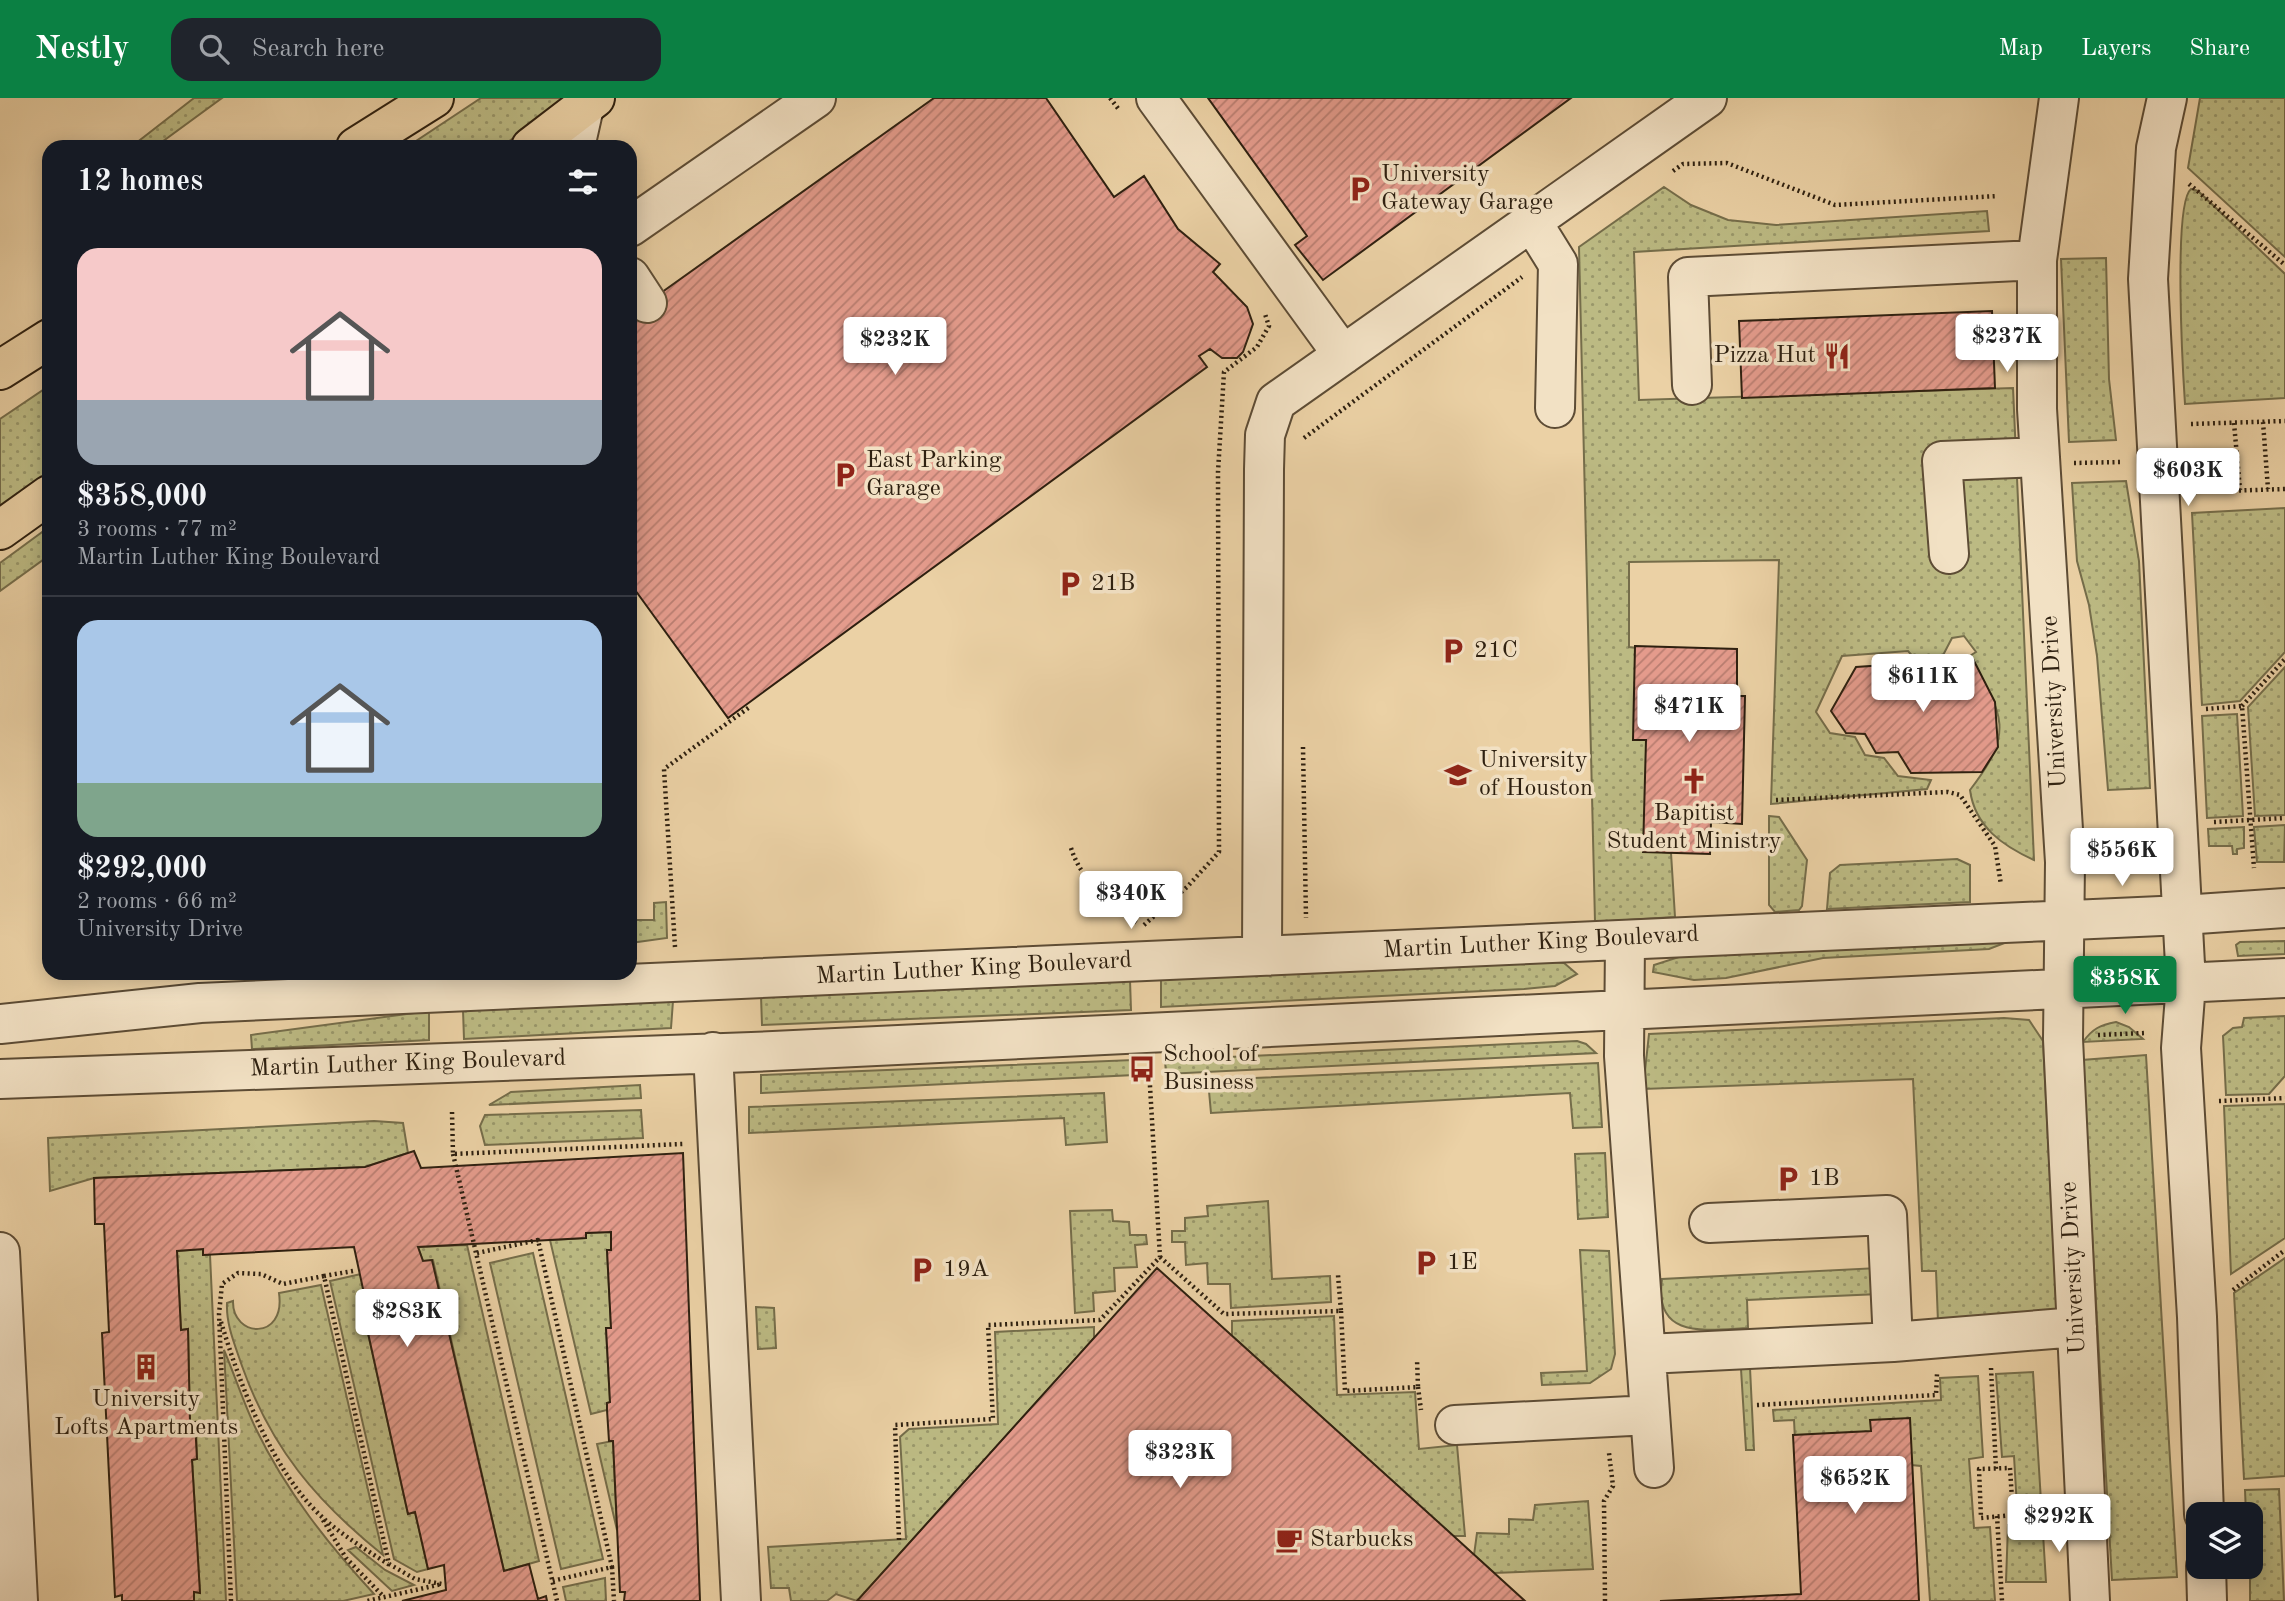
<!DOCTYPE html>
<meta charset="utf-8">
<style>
body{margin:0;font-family:"Old Standard TT",serif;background:#20242c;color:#f1f3f6;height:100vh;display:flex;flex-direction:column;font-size:26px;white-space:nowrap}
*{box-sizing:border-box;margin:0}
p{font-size:23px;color:#9ea1a6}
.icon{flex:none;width:38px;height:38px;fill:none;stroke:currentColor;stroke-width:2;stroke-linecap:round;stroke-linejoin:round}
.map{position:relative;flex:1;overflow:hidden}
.details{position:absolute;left:42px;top:42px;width:595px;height:840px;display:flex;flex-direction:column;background:#171b24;border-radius:21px;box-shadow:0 4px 18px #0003}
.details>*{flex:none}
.controls{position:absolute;left:2186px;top:1404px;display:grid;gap:14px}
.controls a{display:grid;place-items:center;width:77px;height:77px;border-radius:14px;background:#171b24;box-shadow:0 4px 18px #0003;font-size:35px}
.price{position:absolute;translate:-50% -60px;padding:0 16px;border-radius:7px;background:#fff;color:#222;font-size:23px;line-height:46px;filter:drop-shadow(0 2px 4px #0008)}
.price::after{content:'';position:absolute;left:50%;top:42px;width:21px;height:16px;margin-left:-10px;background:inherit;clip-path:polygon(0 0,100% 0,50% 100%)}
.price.active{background:#0b8043;color:#fff}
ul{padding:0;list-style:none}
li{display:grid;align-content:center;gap:14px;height:371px;padding:0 35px}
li+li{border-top:2px solid #363941}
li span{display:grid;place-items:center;height:217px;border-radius:21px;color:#555}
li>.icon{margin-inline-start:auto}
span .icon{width:126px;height:126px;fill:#fffc;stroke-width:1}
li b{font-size:30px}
h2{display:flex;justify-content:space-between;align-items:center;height:84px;padding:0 35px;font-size:30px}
header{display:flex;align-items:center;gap:42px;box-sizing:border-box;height:98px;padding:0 35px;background:#0b8043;color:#fff}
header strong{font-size:33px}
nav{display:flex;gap:38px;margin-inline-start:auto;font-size:24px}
.search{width:490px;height:63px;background:#20242c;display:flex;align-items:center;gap:18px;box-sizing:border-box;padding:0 24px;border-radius:21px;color:#9ea1a6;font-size:26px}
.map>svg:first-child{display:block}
.grass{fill:url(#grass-dots);stroke:#756d4a;stroke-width:2}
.building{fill:url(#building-hatch);stroke:#2e2010;stroke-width:2}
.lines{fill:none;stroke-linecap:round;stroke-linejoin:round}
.minor-casing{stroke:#5d4c35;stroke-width:42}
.major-casing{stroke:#2e2010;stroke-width:42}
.highway-casing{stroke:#2e2010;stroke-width:42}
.path{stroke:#2e2010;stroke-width:4.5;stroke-dasharray:2 3.5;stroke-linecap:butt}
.minor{stroke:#f2e1c4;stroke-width:38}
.major{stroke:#ebd1a5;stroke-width:38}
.highway{stroke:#ebd1a5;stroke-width:38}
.labels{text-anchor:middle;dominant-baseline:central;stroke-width:7;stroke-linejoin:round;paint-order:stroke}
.poi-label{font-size:24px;fill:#2e2010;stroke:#f2e1c4;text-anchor:start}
.street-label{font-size:24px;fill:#2e2010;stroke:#f2e1c4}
</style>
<header>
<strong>Nestly</strong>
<div class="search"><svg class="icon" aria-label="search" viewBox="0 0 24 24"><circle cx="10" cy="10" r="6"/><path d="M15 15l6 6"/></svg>Search here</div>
<nav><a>Map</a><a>Layers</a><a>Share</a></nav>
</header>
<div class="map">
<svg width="2285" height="1503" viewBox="0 0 2285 1503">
<defs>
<pattern id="grass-dots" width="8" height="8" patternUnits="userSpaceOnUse" patternTransform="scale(1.75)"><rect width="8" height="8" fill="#bcba83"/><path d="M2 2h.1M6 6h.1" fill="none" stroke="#99976a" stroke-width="1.8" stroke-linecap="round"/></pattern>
<pattern id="building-hatch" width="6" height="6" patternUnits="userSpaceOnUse" patternTransform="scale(1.75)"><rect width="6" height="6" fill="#e49b8c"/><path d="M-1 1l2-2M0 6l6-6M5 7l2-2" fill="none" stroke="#b97e71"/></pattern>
</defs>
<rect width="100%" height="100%" fill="#ebd1a5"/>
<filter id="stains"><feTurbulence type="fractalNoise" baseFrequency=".00286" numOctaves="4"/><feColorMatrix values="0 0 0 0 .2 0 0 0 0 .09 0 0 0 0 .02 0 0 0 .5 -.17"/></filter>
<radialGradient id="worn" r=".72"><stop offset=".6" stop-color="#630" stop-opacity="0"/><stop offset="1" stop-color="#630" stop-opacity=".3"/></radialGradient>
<path class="grass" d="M194,0H222L155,49H131Z
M481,0H568L501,49H407Z
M2200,0H2285V159L2188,70Z
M1664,89L1691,107L1728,122L1776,127L1987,113L1989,133L1634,154L1639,302L2013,290L2034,762C2003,748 1975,729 1970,692C2014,635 2005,617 1968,559L1976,554L1964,538L1952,540L1940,563L1916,562L1908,553L1842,558L1816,614L1830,635L1855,639L1865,657L1884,660L1898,678L1931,682L1927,691L1771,706L1779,462L1629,464V549L1637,550L1648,641L1643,752L1671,755L1675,819L1595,824L1579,149Z
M2191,91L2198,93L2285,176V300L2185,306C2183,276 2173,105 2191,91Z
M2106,160L2109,281L2116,342L2069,344L2061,161Z
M49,288V380L0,416V321Z
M2126,383L2139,463L2150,690L2108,692L2097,558L2089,507L2077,463L2072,385Z
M2285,410V554L2240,603L2202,607L2192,415Z
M49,429V470L43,462L0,493V465Z
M2285,569V717L2255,718L2248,609Z
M2237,616L2243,718L2207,720L2202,618Z
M1769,718L1779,719L1807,762L1802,808L1799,812L1775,814L1769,807Z
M2285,727L2284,764H2257L2254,729Z
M2244,729V750L2237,751V756H2233L2232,748H2209L2208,731Z
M1957,761L1970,767V804L1827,811L1830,775L1840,767Z
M666,804L667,840L630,845V822H654V805Z
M2285,843V856L2238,858L2236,847L2240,844Z
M2007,844L1989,851L1823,860L1726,880L1694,882L1653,874L1654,867L1685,857Z
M1542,863L1564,865L1577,876L1555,888L1524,891L1161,909V878Z
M1130,882L1131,912L762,927L761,898Z
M673,903L671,930L464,941L463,912Z
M429,913V942L252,951L251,937Z
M2285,918V978L2269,996L2226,997L2223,938L2233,930L2242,929L2244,920Z
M2004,920L2029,922L2043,943L2057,1220L1938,1224L1936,1173H1922L1913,981L1643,991L1649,936Z
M2116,924L2129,929L2143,941L2083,944C2092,931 2100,927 2116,924Z
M1577,943L1586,946L1596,955L1166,976L1165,962Z
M2146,957L2177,1479L2112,1482L2082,962Z
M1133,962L1134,977L761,995V977Z
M1598,965L1602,1029L1573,1030L1570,995L1211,1015L1208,982Z
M640,987L641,1000L489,1007L511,994Z
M1104,995L1107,1044L1066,1047L1064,1020L749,1035V1009Z
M2285,1006V1140L2231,1176L2224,1008Z
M641,1012L643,1040L485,1047L480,1028L485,1017Z
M374,1023L403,1025L408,1055L365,1069L94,1080L50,1093L48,1040Z
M1605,1055L1608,1119L1578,1121L1575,1056Z
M1268,1103L1272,1181L1330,1178L1331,1204L1231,1210L1230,1186H1208L1207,1165L1186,1167L1185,1144H1172V1133H1185V1120L1208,1118L1207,1108Z
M1112,1112L1113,1123L1129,1124L1130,1137H1146L1147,1146L1135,1147L1137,1169L1114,1170L1115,1193L1093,1195L1094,1213L1075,1215L1070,1113Z
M611,1134V1152L607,1153L611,1230H606L610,1304L607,1312L591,1316L550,1142L585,1140L586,1135Z
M467,1147L539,1463L504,1473L433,1162L423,1163L418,1149Z
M203,1151V1157H210L226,1503H194V1494H200L192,1362L197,1361L196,1324L190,1325L188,1231L181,1232L177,1153Z
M1580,1152L1609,1153L1615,1256L1611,1271L1590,1285L1542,1287L1541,1275L1587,1273Z
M533,1155L603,1461L561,1471L490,1165Z
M2285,1160V1378L2244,1381L2234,1195Z
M1878,1170L1879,1196L1747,1202L1748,1230C1707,1232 1653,1242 1662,1181Z
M361,1176L372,1233L368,1235L408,1416L415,1414L428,1471L417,1474L394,1461L330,1183Z
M321,1187L383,1457C316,1403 271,1350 242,1268C235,1247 226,1227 227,1205L233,1203C232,1240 286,1243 279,1195Z
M756,1209L774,1210L776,1250L758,1251Z
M1334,1218L1337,1297L1415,1294L1419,1351L1457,1347L1465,1438H1453L1232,1238V1223Z
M1094,1229V1240L1088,1247L857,1503L836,1496L827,1503H791L789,1490H771L768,1449L906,1441L900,1339L909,1331L998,1326L995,1234Z
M224,1252C235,1278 244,1306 256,1331C286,1393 328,1446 374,1496L343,1503H237Z
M1750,1270L1754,1352H1746L1741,1271Z
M2033,1274L2046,1484H2006L2008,1427L2018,1426L2014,1358L2002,1359L1996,1276Z
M1978,1278L1983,1359L1969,1361L1974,1430L1990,1429L1995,1503H1930L1921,1368L1911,1367L1875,1337L1795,1342L1794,1322L1774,1323L1773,1312L1941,1302L1940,1280Z
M613,1343L617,1432L597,1346Z
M2279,1391L2284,1503H2250V1416H2246L2245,1392Z
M1588,1403L1593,1471L1494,1475L1474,1457L1477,1435L1509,1436V1421L1533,1422L1535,1407Z
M356,1449L385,1472L414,1487L392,1493L348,1452Z
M605,1480L606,1503H566L563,1489Z"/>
<path class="building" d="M934,0H1046L1114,99L1144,78L1178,131L1220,166L1213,174L1247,209L1253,226L1243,254L1237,260H1222L1210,251L1199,258L1207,269L728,620L630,485V217Z
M1208,0H1571L1323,182L1295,147L1307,138Z
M1992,213L1995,290L1742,300L1739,223Z
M1635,548L1737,551V598H1745L1742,726L1711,724L1710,756L1643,754L1646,642H1633Z
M1973,561L1995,604L1998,649L1982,674L1911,675L1898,654L1876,655L1865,636L1846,635L1831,613L1856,569Z
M414,1053L421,1070L683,1055L700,1503H624L625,1494H620L613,1343H609L607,1312V1305L610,1304L606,1230H611L607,1152H611V1134L586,1135V1140L418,1149L423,1163L432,1162L504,1473L529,1466L538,1501L546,1498L547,1503H402L446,1492L444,1467L428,1471L415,1414L408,1416L368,1235L372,1233L354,1149L203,1157V1151L177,1153L181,1232L188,1231L190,1325L195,1324L197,1361L192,1362L200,1495L194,1494V1503H122V1497L115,1499L102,1235L109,1234L104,1126H95L94,1080L365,1069Z
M1157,1170L1447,1432L1525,1503H857Z
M1910,1320L1919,1503H1660L1801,1496L1793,1337L1871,1333L1870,1322Z
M1910,1320L1919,1503H1660L1801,1496L1793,1337L1871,1333L1870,1322Z
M1910,1320L1919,1503H1660L1801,1496L1793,1337L1871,1333L1870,1322Z"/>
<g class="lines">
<g class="minor-casing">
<path id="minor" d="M1156,0L1343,257
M2059,0L2037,162V311L2065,764L2063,941L2090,1503
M2167,0L2156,50L2148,181L2186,885L2181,950L2197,1219L2204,1416
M575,49L584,9
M1532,124L1558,166L1555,310
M630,129L816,0
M630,179L647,205
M1692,287L1688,179L2037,162
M1949,456L1942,363L2040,359
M1625,842L1624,958L1654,1370
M1262,858L1264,371L1265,337L1276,304L1707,0
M0,926L200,905L2183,817L2285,810
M713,954L741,1503
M0,981L752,954L2285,880
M1709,1125L1887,1117L1893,1244
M0,1154L18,1503
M1647,1256L1893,1244L2077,1229
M1455,1327L1650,1317
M2206,1468L2207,1503"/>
</g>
<g class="major-casing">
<path id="major" d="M531,49L595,0
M0,432L49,397"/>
</g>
<g class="highway-casing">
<path id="highway" d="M356,49L434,0
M0,272L49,241"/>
</g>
<path class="path" d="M1110,0L1120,13
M1673,73L1683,66L1727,65L1835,107L1998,98
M2189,86L2285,167
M2263,324L2268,391
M2234,325L2240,392
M2191,326L2285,323
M1304,340L1522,179
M2194,361H2204
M2074,365L2121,364
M2195,394L2285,391
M2242,608L2285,561
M2206,611L2242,608L2254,770
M1303,649L1306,820
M1776,702L1948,694L1960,697L1995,748L2001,787
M2214,724L2285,720
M1071,750C1082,784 1109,805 1137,825
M2117,762L2136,760
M1144,827L1187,789L1219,754L1218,374L1224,274L1257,249L1269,228L1265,216
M675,849L664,671L751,608
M2098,937L2145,935
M2219,1003L2285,1000
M452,1014L453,1056L683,1046
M453,1056L557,1503
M477,1155L538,1142L612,1469L552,1483
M1160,1159L1224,1216L1341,1213L1338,1177
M353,1173L324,1178L389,1466L415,1481L442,1486L367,1503
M2233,1192L2285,1152
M1341,1213L1345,1293L1418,1289L1417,1261
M221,1224C240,1287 272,1373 322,1419C342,1437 365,1451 388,1466
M1991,1270L1996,1371
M1418,1289L1421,1312
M1757,1307L1936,1297L1937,1276
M2010,1370L2013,1417L1981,1420L1979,1371Z
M1997,1418L2002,1503
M323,1422L346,1460L384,1499
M899,1442L895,1327L993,1321L988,1227L1100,1222L1160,1159L1149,971
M612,1469L614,1503
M231,1503L219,1216L222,1186L238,1175L261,1176L283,1186L324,1178
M1605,1503L1604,1403L1613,1388L1609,1355"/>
<use href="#minor" class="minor"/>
<use href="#major" class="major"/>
<use href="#highway" class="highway"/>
</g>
<defs>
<g id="parking-bare" transform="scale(2.1)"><path d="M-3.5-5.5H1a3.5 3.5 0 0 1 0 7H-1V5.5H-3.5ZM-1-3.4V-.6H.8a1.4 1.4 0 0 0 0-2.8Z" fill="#8f2418" stroke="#f2e1c4" stroke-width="2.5" paint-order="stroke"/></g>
<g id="restaurant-bare" transform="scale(2.1)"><path d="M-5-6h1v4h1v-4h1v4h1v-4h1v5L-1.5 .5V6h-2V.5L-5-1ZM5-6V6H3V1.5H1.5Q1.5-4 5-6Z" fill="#8f2418" stroke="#f2e1c4" stroke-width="2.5" paint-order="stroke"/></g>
<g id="university-bare" transform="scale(2.1)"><path d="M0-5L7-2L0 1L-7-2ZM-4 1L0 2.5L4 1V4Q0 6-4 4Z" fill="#8f2418" stroke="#f2e1c4" stroke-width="2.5" paint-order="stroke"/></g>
<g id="church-bare" transform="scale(2.1)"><path d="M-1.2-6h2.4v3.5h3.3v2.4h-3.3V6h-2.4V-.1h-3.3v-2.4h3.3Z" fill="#8f2418" stroke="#f2e1c4" stroke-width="2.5" paint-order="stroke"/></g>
<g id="bus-bare" transform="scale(2.1)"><path d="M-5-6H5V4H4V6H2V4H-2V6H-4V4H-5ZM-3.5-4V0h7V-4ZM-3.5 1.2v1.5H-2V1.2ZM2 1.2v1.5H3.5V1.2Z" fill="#8f2418" stroke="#f2e1c4" stroke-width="2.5" paint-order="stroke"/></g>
<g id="building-bare" transform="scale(2.1)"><path d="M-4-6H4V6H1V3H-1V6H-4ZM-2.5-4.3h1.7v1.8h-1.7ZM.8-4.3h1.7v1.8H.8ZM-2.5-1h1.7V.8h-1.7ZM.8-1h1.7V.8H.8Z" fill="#8f2418" stroke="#f2e1c4" stroke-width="2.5" paint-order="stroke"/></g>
<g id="cafe-bare" transform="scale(2.1)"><path d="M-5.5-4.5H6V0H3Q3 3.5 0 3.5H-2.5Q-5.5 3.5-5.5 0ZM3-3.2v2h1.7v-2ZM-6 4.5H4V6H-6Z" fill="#8f2418" stroke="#f2e1c4" stroke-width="2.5" paint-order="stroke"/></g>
</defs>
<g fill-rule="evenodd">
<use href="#parking-bare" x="1360" y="91"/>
<use href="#restaurant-bare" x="1837" y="258"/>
<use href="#parking-bare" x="845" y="377"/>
<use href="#parking-bare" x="1070" y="486"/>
<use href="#parking-bare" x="1453" y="553"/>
<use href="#university-bare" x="1458" y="677"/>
<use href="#church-bare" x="1694" y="683"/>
<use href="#bus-bare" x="1142" y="971"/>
<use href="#parking-bare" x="1788" y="1081"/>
<use href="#parking-bare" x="1426" y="1165"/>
<use href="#parking-bare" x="922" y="1172"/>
<use href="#building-bare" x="146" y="1269"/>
<use href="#cafe-bare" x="1289" y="1442"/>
</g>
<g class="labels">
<g class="poi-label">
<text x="1381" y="77">University<tspan x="1381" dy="28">Gateway Garage</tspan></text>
<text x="1816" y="258" text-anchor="end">Pizza Hut</text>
<text x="866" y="363">East Parking<tspan x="866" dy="28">Garage</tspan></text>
<text x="1091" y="486">21B</text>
<text x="1474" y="553">21C</text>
<text x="1479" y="663">University<tspan x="1479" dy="28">of Houston</tspan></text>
<text x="1694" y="716" text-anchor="middle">Bapitist<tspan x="1694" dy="28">Student Ministry</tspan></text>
<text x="1163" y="957">School of<tspan x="1163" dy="28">Business</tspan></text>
<text x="1809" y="1081">1B</text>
<text x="1447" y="1165">1E</text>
<text x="943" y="1172">19A</text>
<text x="146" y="1302" text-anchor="middle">University<tspan x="146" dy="28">Lofts Apartments</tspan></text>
<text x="1310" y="1442">Starbucks</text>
</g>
<g class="street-label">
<text transform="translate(2055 604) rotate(-93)">University Drive</text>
<text transform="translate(1541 845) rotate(-3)">Martin Luther King Boulevard</text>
<text transform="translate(974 871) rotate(-3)">Martin Luther King Boulevard</text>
<text transform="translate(408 966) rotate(-2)">Martin Luther King Boulevard</text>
<text transform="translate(2074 1170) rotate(-93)">University Drive</text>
</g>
</g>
<rect width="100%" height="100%" filter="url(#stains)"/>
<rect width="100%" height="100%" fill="url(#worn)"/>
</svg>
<div class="controls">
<a><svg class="icon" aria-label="layers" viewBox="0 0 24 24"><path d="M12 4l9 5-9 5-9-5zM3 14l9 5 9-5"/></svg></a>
</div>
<b class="price" style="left:2007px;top:276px">$237K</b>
<b class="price" style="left:895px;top:279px">$232K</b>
<b class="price" style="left:2188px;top:410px">$603K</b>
<b class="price" style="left:1923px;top:616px">$611K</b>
<b class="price" style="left:1689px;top:646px">$471K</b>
<b class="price" style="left:2122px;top:790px">$556K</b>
<b class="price" style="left:1131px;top:833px">$340K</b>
<b class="price active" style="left:2125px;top:918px">$358K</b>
<b class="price" style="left:407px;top:1251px">$283K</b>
<b class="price" style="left:1180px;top:1392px">$323K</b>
<b class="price" style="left:1855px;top:1418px">$652K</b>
<b class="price" style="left:2059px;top:1456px">$292K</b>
<section class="details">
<h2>12 homes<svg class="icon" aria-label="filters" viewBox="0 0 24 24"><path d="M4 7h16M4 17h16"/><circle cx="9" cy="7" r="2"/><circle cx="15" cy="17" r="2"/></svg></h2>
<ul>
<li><span style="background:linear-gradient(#f6c9c9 70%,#9aa5b1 0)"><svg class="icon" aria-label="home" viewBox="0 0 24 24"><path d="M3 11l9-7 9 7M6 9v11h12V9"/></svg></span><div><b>$358,000</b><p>3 rooms · 77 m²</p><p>Martin Luther King Boulevard</p></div></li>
<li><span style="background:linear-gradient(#a9c7e8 75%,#7fa58c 0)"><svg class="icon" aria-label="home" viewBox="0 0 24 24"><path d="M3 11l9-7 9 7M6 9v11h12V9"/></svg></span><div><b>$292,000</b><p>2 rooms · 66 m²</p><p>University Drive</p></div></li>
</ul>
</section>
</div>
